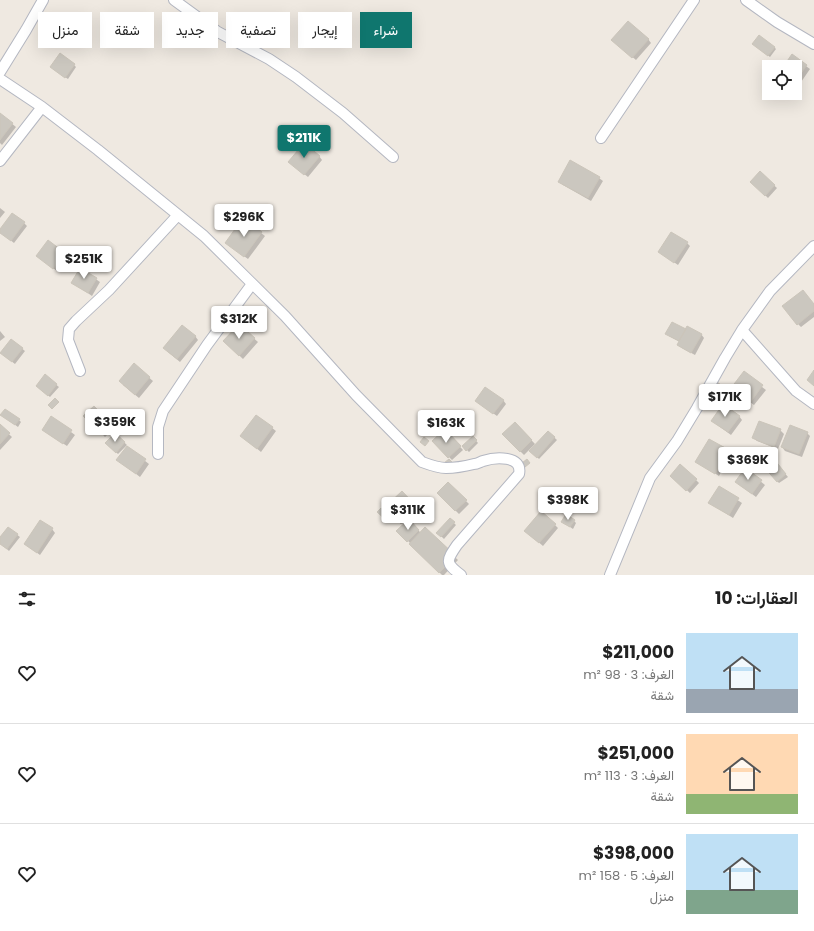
<!DOCTYPE html>
<html lang="ar">
<meta charset="utf-8">
<style>
body{margin:0;font-family:Poppins,Vazirmatn,sans-serif;background:#f2f2f2;color:#222;direction:rtl;height:100vh;display:flex;flex-direction:column;font-size:15px;white-space:nowrap}
*{box-sizing:border-box;margin:0}
p{font-size:13px;color:#767676}
.icon{flex:none;width:22px;height:22px;fill:none;stroke:currentColor;stroke-width:2;stroke-linecap:round;stroke-linejoin:round}
.map{position:relative;height:575px;overflow:hidden;direction:ltr}
.details{display:flex;flex-direction:column;background:#fff;flex:1}
.details>*{flex:none}
.top-card{position:absolute;left:12px;top:12px;width:400px;height:36px;direction:rtl;display:flex;gap:8px}
.fabs{position:absolute;left:762px;top:60px;display:grid;gap:8px}
.fabs a{display:grid;place-items:center;width:40px;height:40px;border-radius:0px;background:#fff;box-shadow:0 4px 16px #0002;font-size:20px}
.price{position:absolute;translate:-50% -34px;padding:0 9px;border-radius:4px;background:#fff;color:#222;font-size:13px;line-height:26px;filter:drop-shadow(0 1px 2px #0008)}
.price::after{content:'';position:absolute;left:50%;top:24px;width:12px;height:9px;margin-left:-6px;background:inherit;clip-path:polygon(0 0,100% 0,50% 100%)}
.price.selected{background:#0f766e;color:#fff}
ul{padding:0;list-style:none}
li{display:flex;align-items:center;gap:12px;height:100px;padding:0 16px}
li+li{border-top:1px solid #e0e0e0}
li span{display:grid;place-items:center;flex:none;width:112px;height:80px;border-radius:0px;color:#555}
li>.icon{margin-inline-start:auto}
span .icon{width:48px;height:48px;fill:#fffc;stroke-width:1}
li b{font-size:17px}
h2{display:flex;justify-content:space-between;align-items:center;height:48px;padding:0 16px;font-size:17px}
.chip{padding:0 14px;border-radius:0px;background:#fff;box-shadow:0 4px 16px #0002;font-size:14px;line-height:36px}
.chip.selected{background:#0f766e;color:#fff}
.map>svg:first-child{display:block}
.shadow{fill:#0003}
.building{fill:#cbc7bf;stroke:#cbc5ba}
.lines{fill:none;stroke-linecap:round;stroke-linejoin:round}
.minor-casing{stroke:#b4b7c1;stroke-width:12}
.minor{stroke:#fff;stroke-width:10}
</style>
<div class="map">
<svg width="814" height="575" viewBox="0 0 814 575">
<rect width="100%" height="100%" fill="#efe9e1"/>
<path class="shadow" d="M648,39L651,43L636,60L616,43Z
M756,46L774,47L776,49L770,57Z
M792,56L810,69L799,85L795,82V67H784Z
M74,65L76,67L68,79L53,69Z
M0,114L16,127L2,145L0,143Z
M319,156L322,160L308,177L293,165Z
M760,173L777,188L768,198L752,182Z
M599,178L603,181L591,201L563,185L560,182Z
M0,208L5,212L0,218Z
M24,223L27,226L14,243L0,232Z
M261,233L265,236L248,259L230,246Z
M687,243L690,246L678,265L659,252Z
M65,254L68,257L57,271L41,259Z
M81,269L100,282L92,296L73,283Z
M814,305V317L801,327L798,324Z
M239,325L258,342L243,359L224,341Z
M686,330L701,334L704,338L695,355L682,348L678,345L680,342L669,336Z
M0,331L5,337L0,341Z
M195,336L198,340L180,362L168,352Z
M11,340L25,351L15,364L3,355Z
M134,365L153,381L139,398L123,385Z
M744,373L766,390L754,405L736,391Z
M45,376L59,387L50,397L39,388Z
M503,400L506,404L497,416L480,404Z
M94,407L114,428L105,437L85,416Z
M257,416L276,431L261,452L245,439Z
M739,416L742,420L731,435L716,424Z
M4,417L19,420L21,422L18,427Z
M52,418L75,435L67,446L47,433Z
M515,423L535,444L524,455L503,434Z
M0,426L12,437L0,450Z
M445,430L463,450L452,460L433,441Z
M780,430L784,434L778,449L757,441L753,438Z
M548,432L557,440L539,459L531,451Z
M807,433L810,436L802,457L785,451L782,447Z
M115,434L127,445L118,454L106,443Z
M473,437L478,443L469,452L463,446Z
M127,447L149,464L140,477L118,460Z
M728,451L731,454L719,476L697,462Z
M776,463L788,477L779,483L777,481Z
M681,465L699,483L690,493L671,476Z
M746,469L765,485L756,497L740,485Z
M448,483L469,504L459,514L438,493Z
M719,488L742,503L733,518L710,503Z
M402,492L421,512L410,522L421,533L425,529L458,560L444,575H442L398,531L404,525L387,507Z
M450,519L456,525L444,539L438,533Z
M574,521L576,523L573,529L564,523Z
M555,525L558,528L543,546L529,534Z
M8,528L20,537L9,551L0,543V539Z
M52,529L55,533L40,555L25,544Z"/>
<path class="building" d="M628,21L649,39L632,58L611,40Z
M759,35L775,47L768,56L752,44Z
M60,53L75,64L65,78L50,67Z
M792,54L807,65L795,82V67H783Z
M0,113L13,123L0,140Z
M304,143L320,156L304,175L288,162Z
M570,160L600,177L588,198L558,182Z
M760,171L775,185L765,196L750,182Z
M12,213L25,222L11,241L0,233V229Z
M243,218L262,232L244,257L225,243Z
M671,232L688,242L674,263L658,252Z
M48,240L65,253L53,269L36,256Z
M80,268L97,278L88,293L71,283Z
M803,290L814,304V311L797,325L782,306Z
M672,322L686,329L679,341L665,334Z
M239,324L255,338L239,356L223,341Z
M182,325L196,336L177,359L163,348Z
M687,326L702,334L691,353L677,345Z
M11,339L23,348L12,362L0,353Z
M134,363L150,377L135,395L119,381Z
M814,370V386L807,380Z
M744,371L763,385L750,403L731,388Z
M45,374L57,384L48,396L36,386Z
M717,382L721,385L716,391L712,388Z
M485,387L504,400L493,414L475,401Z
M55,398L59,402L52,409L48,405Z
M723,404L740,416L728,432L711,421Z
M94,406L111,424L101,434L83,416Z
M5,409L20,419L15,425L0,415Z
M256,415L273,427L257,449L240,436Z
M51,416L72,430L63,444L42,430Z
M759,421L781,429L774,447L752,438Z
M515,422L532,440L520,452L502,434Z
M0,424L10,433L0,444Z
M790,425L808,432L799,454L781,447Z
M445,429L461,446L448,458L432,441Z
M548,431L555,437L537,458L529,451Z
M115,433L125,442L116,453L105,443Z
M473,436L477,440L466,451L462,446Z
M424,437L429,441L425,446L420,442Z
M709,439L729,450L715,474L695,462Z
M127,446L146,459L136,474L116,460Z
M449,459L452,462L447,466L444,463Z
M527,459L530,463L525,467L522,463Z
M774,459L786,474L777,482L764,467Z
M680,464L697,479L686,491L670,476Z
M745,468L762,480L752,494L735,482Z
M448,482L467,500L455,511L437,493Z
M719,486L739,498L729,515L708,503Z
M402,491L418,508L401,524L385,507Z
M381,508L390,516L386,520L377,512Z
M541,511L556,524L539,543L524,531Z
M566,514L575,520L570,527L561,522Z
M450,518L455,522L441,537L436,533Z
M409,519L419,530L407,542L396,531Z
M40,520L53,528L37,553L24,544Z
M8,527L18,534L7,549L0,544V537Z
M425,527L456,556L439,573L409,544Z"/>
<g class="lines">
<g class="minor-casing">
<path id="minor" d="M174,0L218,32L269,59L296,77L343,113L393,157
M746,0L777,22L814,44
M0,72L26,30L43,0
M0,79L42,107L98,150L204,236L285,316L356,395L422,462C430,465 438,468 446,468C455,468 466,466 474,464C477,464 480,462 483,461C495,457 523,455 519,474L457,545C446,561 445,563 461,575
M601,138L694,0
M0,161L42,107
M742,330L796,391L814,404
M80,371L68,340L69,329L76,321L109,290L178,215
M158,454V427L163,411L207,345L252,284
M610,575L650,478L677,441L697,408L725,358L742,330L770,291L814,246"/>
</g>
<use href="#minor" class="minor"/>
</g>
</svg>
<div class="fabs">
<a><svg class="icon" aria-label="locate" viewBox="0 0 24 24"><circle cx="12" cy="12" r="6"/><path d="M12 2v4M12 18v4M2 12h4M18 12h4"/></svg></a>
</div>
<b class="price selected" style="left:304px;top:159px">$211K</b>
<b class="price" style="left:244px;top:238px">$296K</b>
<b class="price" style="left:84px;top:280px">$251K</b>
<b class="price" style="left:239px;top:340px">$312K</b>
<b class="price" style="left:725px;top:418px">$171K</b>
<b class="price" style="left:115px;top:443px">$359K</b>
<b class="price" style="left:446px;top:444px">$163K</b>
<b class="price" style="left:748px;top:481px">$369K</b>
<b class="price" style="left:568px;top:521px">$398K</b>
<b class="price" style="left:408px;top:531px">$311K</b>
<div class="top-card">
<a class="chip selected">شراء</a>
<a class="chip">إيجار</a>
<a class="chip">تصفية</a>
<a class="chip">جديد</a>
<a class="chip">شقة</a>
<a class="chip">منزل</a>
</div>
</div>
<section class="details">
<h2>العقارات: 10<svg class="icon" aria-label="filters" viewBox="0 0 24 24"><path d="M4 7h16M4 17h16"/><circle cx="9" cy="7" r="2"/><circle cx="15" cy="17" r="2"/></svg></h2>
<ul>
<li><span style="background:linear-gradient(#bfe0f5 70%,#9aa5b1 0)"><svg class="icon" aria-label="home" viewBox="0 0 24 24"><path d="M3 11l9-7 9 7M6 9v11h12V9"/></svg></span><div><b>$211,000</b><p>الغرف: 3 · 98 m²</p><p>شقة</p></div><svg class="icon" aria-label="heart" viewBox="0 0 24 24"><path d="M12 20l-8-8c-3-5 5-10 8-4 3-6 11-1 8 4z"/></svg></li>
<li><span style="background:linear-gradient(#ffd9b3 75%,#8fb573 0)"><svg class="icon" aria-label="home" viewBox="0 0 24 24"><path d="M3 11l9-7 9 7M6 9v11h12V9"/></svg></span><div><b>$251,000</b><p>الغرف: 3 · 113 m²</p><p>شقة</p></div><svg class="icon" aria-label="heart" viewBox="0 0 24 24"><path d="M12 20l-8-8c-3-5 5-10 8-4 3-6 11-1 8 4z"/></svg></li>
<li><span style="background:linear-gradient(#bfe0f5 70%,#7fa58c 0)"><svg class="icon" aria-label="home" viewBox="0 0 24 24"><path d="M3 11l9-7 9 7M6 9v11h12V9"/></svg></span><div><b>$398,000</b><p>الغرف: 5 · 158 m²</p><p>منزل</p></div><svg class="icon" aria-label="heart" viewBox="0 0 24 24"><path d="M12 20l-8-8c-3-5 5-10 8-4 3-6 11-1 8 4z"/></svg></li>
</ul>
</section>
